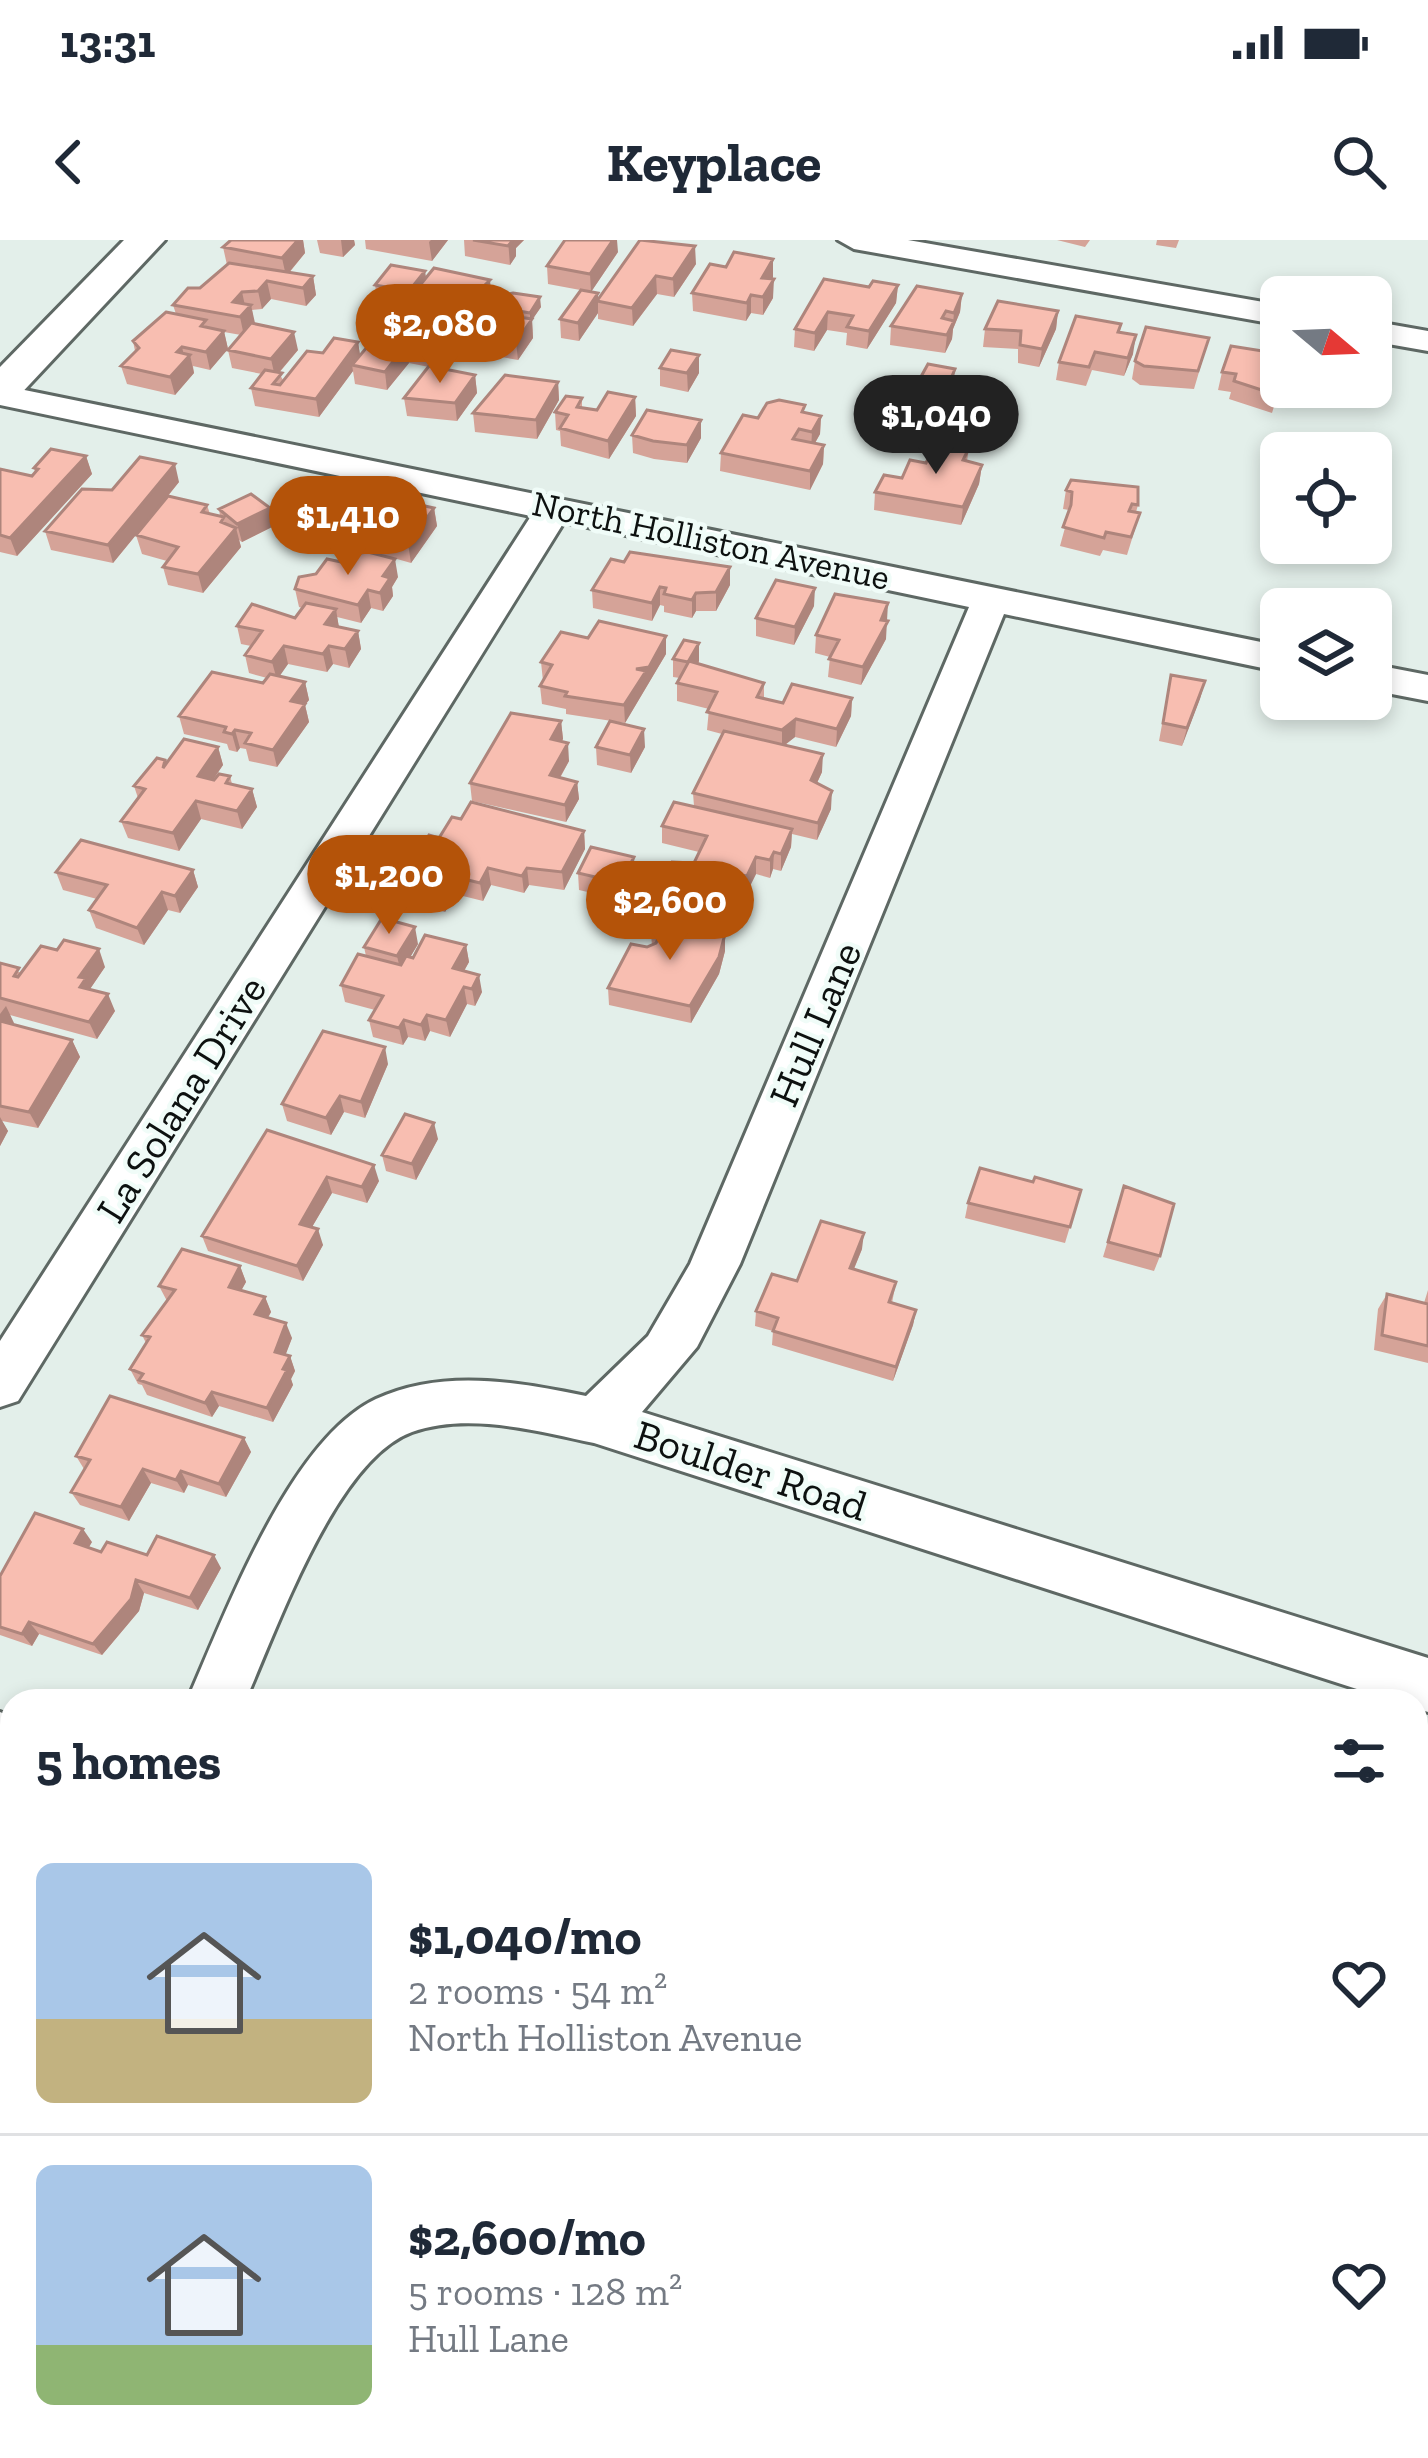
<!DOCTYPE html>
<meta charset="utf-8">
<style>
body{margin:0;font-family:"Zilla Slab",serif;background:#f2f2f3;color:#1f2937;height:100vh;display:flex;flex-direction:column;font-size:45px;white-space:nowrap}
*{box-sizing:border-box;margin:0}
p{font-size:39px;color:#747a83}
.icon{flex:none;width:66px;height:66px;fill:none;stroke:currentColor;stroke-width:2;stroke-linecap:round;stroke-linejoin:round}
.map{position:relative;flex:1;overflow:hidden}
.side{position:absolute;left:0px;top:1449px;width:1428px;height:771px;display:flex;flex-direction:column;background:#fff;border-radius:36px 36px 0 0;box-shadow:0 6px 18px #0003}
.side>*{flex:none}
.needle{width:78px;rotate:109deg}
.buttons{position:absolute;left:1260px;top:36px;display:grid;gap:24px}
.buttons a{display:grid;place-items:center;width:132px;height:132px;border-radius:18px;background:#fff;box-shadow:0 6px 18px #0003;font-size:60px}
.price{position:absolute;translate:-50% -102px;padding:0 27px;border-radius:42px;background:#b45309;color:#fff;font-size:39px;line-height:78px;filter:drop-shadow(0 3px 6px #0008)}
.price::after{content:'';position:absolute;left:50%;top:72px;width:36px;height:27px;margin-left:-18px;background:inherit;clip-path:polygon(0 0,100% 0,50% 100%)}
.price.active{background:#222;color:#fff}
ul{padding:0;list-style:none}
li{display:flex;align-items:center;gap:36px;height:300px;padding:0 36px}
li+li{border-top:3px solid #e0e1e3}
li span{display:grid;place-items:center;flex:none;width:336px;height:240px;border-radius:18px;color:#555}
li>.icon{margin-inline-start:auto}
span .icon{width:144px;height:144px;fill:#fffc;stroke-width:1}
li b{font-size:51px}
h2{display:flex;justify-content:space-between;align-items:center;height:144px;padding:0 36px;font-size:51px}
.status{display:flex;justify-content:space-between;align-items:center;height:84px;padding:0 60px;background:#fff;direction:ltr}
.status svg{height:33px;fill:currentColor}
header{display:flex;justify-content:space-between;align-items:center;height:156px;padding:0 36px;background:#fff;font-size:54px;font-weight:800}
.map>svg:first-child{display:block}
.lines{fill:none;stroke-linecap:round;stroke-linejoin:round}
.minor-casing{stroke:#5e6864;stroke-width:6}
.tertiary-casing{stroke:#5e6864;stroke-width:6}
.minor{fill:#fff;fill-rule:evenodd}
.tertiary{fill:#fff;fill-rule:evenodd}
.wall{fill:#d5a398}
.shaded-wall{fill:#ae857c}
.building{fill:#f8beb1;stroke:#ae857c;stroke-width:3}
.labels{text-anchor:middle;dominant-baseline:central;stroke-width:9;stroke-linejoin:round;paint-order:stroke}
.far-street-label{font-size:36px;fill:#0d1110;stroke:#f0fcf8}
.street-label{font-size:42px;fill:#0d1110;stroke:#f0fcf8}
</style>
<div class="status"><b>13:31</b><svg viewBox="0 0 49 12"><path d="M0 12V9h3v3zM5 12V6h3v6zM10 12V3h3v9zM15 12V0h3v12zM26 1h20v11H26zM47 4h2v5h-2z"/></svg></div>
<header><svg class="icon" aria-label="back" viewBox="0 0 24 24"><path d="M15 5l-7 7 7 7"/></svg>Keyplace<svg class="icon" aria-label="search" viewBox="0 0 24 24"><circle cx="10" cy="10" r="6"/><path d="M15 15l6 6"/></svg></header>
<div class="map">
<svg width="1428" height="2218" viewBox="0 0 1428 2218">
<rect width="100%" height="100%" fill="#e3efea"/>
<g class="lines">
<g class="minor-casing">
<path id="minor" d="M838,0H908L1281,65V85L854,9Z
M1371,81L1428,91V111L1371,101Z
M0,145L1281,406V432L1004,374L740,1024L697,1107L642,1172L1428,1418V1472L1416,1468V1461H1394L594,1203C538,1191 468,1172 412,1192C335,1220 277,1390 245,1461H187C225,1375 289,1200 376,1159C442,1128 519,1142 586,1156L648,1096L690,1024L969,367L564,282L18,1161L0,1167V1101L531,276L0,165Z
M1371,424L1428,435V461L1371,450Z
M0,1472L12,1477V1540L0,1535Z
M12,2076V2165L0,2170V2081Z
M436,2208H526L530,2218H440Z"/>
</g>
<g class="tertiary-casing">
<path id="tertiary" d="M124,0H165L15,160L0,164V127Z"/>
</g>
<use href="#minor" class="minor"/>
<use href="#tertiary" class="tertiary"/>
</g>
<path class="wall" d="M231,0H303L305,13L289,33L313,36L316,55L306,66L271,59L262,69L252,70L254,84L298,110L279,133L283,140L323,113L358,102L360,116L455,82L457,100L440,122L431,126L475,135L477,153L457,181L407,176L404,158L429,127L409,123L387,150L355,144L353,131L319,177L255,166L251,148L262,134L232,128L228,110L241,95L224,92L228,109L210,130L193,126L194,133L175,155L127,144L121,126L135,111L133,101L176,74L173,65L200,48L227,25L223,7Z
M317,0H354L355,5L343,17L320,13Z
M365,0H448L432,21L366,9Z
M464,0H524L516,8V16L510,25L465,16Z
M640,0L696,24L674,57L657,54L633,86L598,79V73L579,101L561,98L560,79L598,59Z
M1057,0H1090L1085,7Z
M1157,0H1179L1176,8L1156,5Z
M618,12L591,52L548,44L547,26Z
M773,37V58L763,75L751,73L746,81L693,71L692,53Z
M426,38L493,48L495,61L541,67L532,80L533,98L518,120L484,114L482,96L496,76L492,75V70L479,86L415,73L414,67L412,70L378,63L375,45Z
M898,45L896,63L867,109L846,105L847,93L827,90L814,111L794,107L795,89L869,47Z
M962,54L960,72L953,89L952,99L945,113L890,105L891,86Z
M1058,71L1056,89L1039,127L1018,123V109L983,107L985,89Z
M1121,84L1120,92L1133,114L1124,136L1092,130L1086,146L1056,140L1059,122Z
M1209,98L1194,149L1140,145L1132,139L1135,121Z
M660,128L699,133L688,152L660,146Z
M1222,132L1281,144L1272,173L1229,159L1231,152L1218,150Z
M558,142L559,160L537,199L475,192L473,173Z
M917,144L953,147L944,168L915,162Z
M635,157L636,176L609,219L561,206L560,191L556,190L555,172L582,158V168L597,170Z
M805,173L821,176L820,194L815,203L824,205L823,224L810,250L720,231L721,213L758,178Z
M632,195L701,198L687,223L654,219L633,213Z
M969,208L967,221L982,225L979,244L961,285L874,270L875,252L926,223Z
M86,216L92,234L17,316L0,312V229L32,236L35,232L34,228Z
M179,242L168,256L207,265L210,274L220,276L219,269L270,268L274,286L242,302L239,300L241,307L203,353L168,345L163,327L167,321L142,314L136,295L164,261L113,323L51,310L45,291L112,250Z
M1066,250L1138,265L1136,272L1140,273L1127,315L1103,310L1100,316L1060,306L1069,273V270L1063,269Z
M335,266L434,268L437,286L411,323L348,305L344,286L338,284Z
M398,337L392,347L393,356L383,371L371,368L361,383L337,377L339,387L358,391L361,409L349,428L333,424L327,432L288,424L279,436L305,442L309,460L305,465L309,482L277,527L249,521L246,509L240,508L237,512L229,510L227,504L184,494L179,476L263,443L267,438L249,433L245,415L251,406L241,404L237,386L295,378L302,368L299,367L295,349Z
M730,345L716,371H696L692,378L664,372V366L660,365L652,381L593,368L592,350Z
M814,366L794,405L756,396V378Z
M886,381V399L861,445L828,437L830,417L815,413L816,395Z
M666,414L625,483L566,474V469L542,464L540,446L543,441L541,422Z
M673,419L699,421L698,424L764,443V459L783,463L852,458L851,476L836,507L795,497L785,505L822,532L817,543L831,569L817,600L792,594L791,607L781,631L773,629L770,638L756,634L746,654L735,651L722,671L664,655V638L694,623L699,612L662,603V586L694,566L693,553L722,494L707,490L709,469L677,461V443L680,438L673,437Z
M1171,435L1205,441L1182,506L1159,501Z
M561,481L563,499L561,502L569,521L560,538L577,542L579,559L566,582L472,561L470,543Z
M218,507L223,525L213,540L230,536L232,544L252,549L257,567L242,589L201,579L179,611L128,598L121,581L138,558L134,546Z
M596,507H645L631,533L597,525Z
M584,591L585,609L564,650L529,645L524,653L491,645L483,661L455,654L445,672L413,664L410,647L423,626L420,610L439,598Z
M193,630L198,647L180,673L168,670L144,705L96,688L89,670L97,659L63,650L56,632Z
M578,633L635,635L622,660L579,650Z
M725,694V711L719,734L691,783L609,765L608,748L652,705L651,695Z
M418,704L410,717L466,705L469,722L464,731L482,752L475,766L467,764L450,797L430,791L425,801L408,797L403,805L373,797L369,780L375,770L345,762L341,745L366,716L364,707Z
M0,723L21,733L105,727L90,749L115,771L97,799L10,775L13,784L72,800L80,817L38,888L2,881L8,891L0,906Z
M388,824L365,878L344,872L331,895L287,881L282,864Z
M267,890L379,941L367,963L332,953L312,987L323,1005L303,1041L208,1011L202,996Z
M438,899L416,940L386,931L382,915Z
M1033,942L1081,950L1065,1003L965,978L968,963Z
M1124,946L1160,1016L1154,1031L1103,1017Z
M862,1009L854,1029L896,1042L892,1063L916,1070L913,1085L893,1141L772,1105L773,1091L755,1086L756,1071L797,1041Z
M240,1026L246,1042L241,1050L265,1057L271,1072L268,1078L292,1098L285,1115L290,1116L295,1131L291,1139L293,1145L273,1182L219,1166L212,1177L147,1155L142,1145L138,1144L130,1129L146,1103L142,1095L167,1061L159,1046Z
M1428,1050V1123L1374,1110L1378,1069L1387,1054L1424,1063Z
M244,1198L251,1212L226,1257L188,1245L184,1253L151,1243L129,1281L80,1265L71,1252L84,1229L76,1216Z
M92,1302L88,1307L101,1312L147,1315L221,1328L198,1370L144,1353L139,1371L102,1415L39,1394L32,1406L0,1395V1336Z"/>
<path class="shaded-wall" d="M298,0H303L305,13L286,36L282,18Z
M341,0H354L355,5L343,17Z
M431,0H448L432,21L429,2Z
M508,0H524L516,8V16L510,25Z
M613,0H617L618,12L591,52L590,34Z
M695,6L696,24L674,57L673,39Z
M773,19V37L762,56V38Z
M425,31L428,49L412,55L414,67L412,70L409,51Z
M313,36L316,55L306,66L303,48Z
M656,36L657,54L633,86L632,68Z
M774,39L773,58L763,75V57Z
M490,40L491,51L493,48L495,66H491L492,70L479,86L477,68L484,46Z
M267,41L271,59L262,69L258,51Z
M898,45L896,63L867,109L869,91Z
M242,52L246,70L233,62Z
M598,53V73L579,101L578,83Z
M962,54L960,72L953,89L952,99L945,113L947,95L953,83L954,73Z
M751,55V73L746,81L747,63Z
M540,57L541,67L532,80L533,98L518,120L516,102L530,81V73Z
M251,65L255,83L244,96L240,77Z
M1058,71L1056,89L1039,127L1042,109Z
M828,72L827,90L814,111L815,93Z
M455,82L457,100L440,122L429,127L427,109Z
M224,91L228,109L210,130L206,112Z
M294,92L298,110L275,137L271,119Z
M1136,95L1133,114L1124,136L1128,118Z
M358,102L361,121L352,125L353,131L319,177L316,159Z
M406,105L409,123L387,150L385,132Z
M182,107L185,120L190,115L194,133L175,155L170,137L177,112Z
M699,115V133L688,152L687,133Z
M955,129L953,147L944,168L946,150Z
M475,135L477,153L457,181L455,163Z
M558,142L559,160L537,199L536,180Z
M635,157L636,176L609,219L608,201Z
M821,176L820,194L811,210L812,192Z
M701,180V198L687,223V205Z
M824,205L823,224L810,250V231Z
M86,216L92,234L17,316L10,298Z
M175,224L179,242L113,323L108,305Z
M982,225L979,244L961,285L963,267Z
M270,268L274,286L242,302L237,284Z
M434,268L437,286L411,323L408,304Z
M236,288L241,307L203,353L198,334Z
M395,319L398,337L392,347L393,356L383,371L380,353L383,336Z
M730,327V345L716,371V352Z
M660,347V365L652,381V363Z
M815,348L814,366L794,405L795,387Z
M368,350L371,368L361,383L358,365Z
M696,353V371L692,378V360Z
M888,363L886,399L861,445L863,427Z
M336,369L339,388L325,384Z
M358,391L361,409L349,428L345,409Z
M666,396V414L625,483L624,465L636,429Z
M699,403V421L689,441L688,422Z
M284,406L288,424L277,440L272,422Z
M329,406L333,424L327,432L323,414Z
M1205,441L1200,459L1182,506L1187,488Z
M305,442L309,460L305,465L309,482L277,527L273,510L291,461Z
M852,458L851,476L836,507L837,489Z
M796,479L795,497L782,507V490Z
M561,481L563,499L552,517L551,499Z
M644,489L645,507L631,533L630,515Z
M235,490L240,508L237,512L232,494Z
M568,503L569,521L551,553L550,535Z
M218,507L223,525L203,554L198,536Z
M823,514L822,532L810,558L811,540Z
M577,542L579,559L566,582L565,565Z
M252,549L257,567L242,589L237,571Z
M832,551L831,569L817,600L818,583Z
M196,561L201,579L179,611L173,593Z
M792,589L791,607L781,631V614Z
M584,591L585,609L564,650L562,632Z
M774,612L773,629L770,638V620Z
M634,617L635,635L622,660L621,643Z
M756,617V634L746,654L747,636Z
M488,628L491,645L483,661L480,643Z
M527,628L529,645L524,653L522,636Z
M193,630L198,647L180,673L175,656Z
M735,634V651L722,671V653Z
M452,636L455,654L445,672L442,654Z
M162,652L168,670L144,705L137,688Z
M415,687L418,704L401,733L397,716Z
M725,694V711L719,734L691,783L690,766Z
M466,705L469,722L456,745L453,728Z
M99,709L105,727L90,749L80,747L79,737Z
M479,735L482,752L475,766L472,749Z
M464,747L467,764L450,797L446,780Z
M108,754L115,771L97,799L89,782Z
M6,766L14,783L4,796L0,788V774Z
M427,775L430,791L425,801L421,785Z
M404,780L408,797L403,805L399,788Z
M72,800L80,817L38,888L29,872Z
M385,807L388,824L365,878L361,862Z
M340,856L344,872L331,895L326,878Z
M0,877L8,891L0,906Z
M434,883L438,899L416,940L412,924Z
M374,925L379,941L367,963L362,947Z
M327,937L332,953L305,999L300,984Z
M318,989L323,1005L303,1041L297,1026Z
M864,993L862,1009L848,1043L850,1028Z
M240,1026L246,1042L235,1062L229,1047Z
M265,1057L271,1072L261,1089L255,1074Z
M916,1070L913,1085L893,1141L896,1127Z
M286,1083L292,1098L281,1127L275,1112Z
M290,1116L295,1131L291,1139L293,1145L273,1182L267,1168Z
M212,1152L219,1166L212,1177L205,1163Z
M244,1198L251,1212L226,1257L219,1244Z
M143,1229L151,1243L129,1281L121,1267Z
M181,1231L188,1245L184,1253L176,1240Z
M83,1289L92,1302L84,1316L75,1303Z
M214,1315L221,1328L198,1370L190,1358Z
M136,1340L144,1353L139,1371L102,1415L93,1404Z
M29,1382L39,1394L32,1406L22,1394Z"/>
<path class="building" d="M231,0H298L282,18L223,7Z
M473,0H513L508,6Z
M565,0H613L590,34L547,26Z
M640,0L695,6L673,39L656,36L632,68L597,61Z
M734,12L773,19L762,38L774,39L763,57L751,55L747,63L692,53L710,24L726,27Z
M229,23L313,36L303,48L267,41L258,51L242,52L233,62L251,65L240,77L173,65L188,48H200Z
M391,25L425,31L409,51L375,45Z
M434,28L490,40L484,46L493,48L477,68L412,55Z
M824,39L869,47L873,41L898,45L869,91L847,87L853,76L828,72L815,93L795,89Z
M917,46L962,54L954,73L946,71L942,78L954,81L947,95L891,86Z
M581,50L598,53L578,83L560,79Z
M513,53L540,57L530,73L491,66L499,56Z
M998,61L1058,71L1042,109L1020,105L1021,91L985,89Z
M398,70L455,82L438,103L427,109L406,105L385,132L352,125Z
M166,72L206,80L201,86L224,91L206,112L182,107L177,112L190,115L170,137L121,126L139,108L133,101Z
M498,74L532,79L516,102L482,96Z
M1076,76L1121,84L1118,92L1136,95L1128,118L1095,112L1089,127L1059,122Z
M251,83L294,92L271,119L228,110Z
M1146,87L1209,98L1198,131L1144,126L1135,121Z
M334,98L358,102L316,159L251,148L265,130L282,133L273,144L280,145L307,111L323,113Z
M1231,106L1281,114V142L1277,155L1234,141L1236,134L1222,132Z
M671,110L699,115L687,133L660,128Z
M928,124L955,129L946,150L917,144Z
M429,126L475,135L455,163L404,158Z
M505,135L558,142L536,180L473,173Z
M608,152L635,157L608,201L560,188L568,175L555,172L566,156L582,158L577,167L597,170Z
M779,160L805,165L802,172L821,176L812,192L799,189L793,199L824,205L810,231L721,213L743,175L758,178L767,163Z
M647,170L701,180L687,205L653,201L632,195Z
M936,201L969,208L963,220L982,225L963,267L875,252L884,235L902,238L910,220L926,223Z
M51,209L86,216L10,298L0,295V229L32,236L38,229L34,228Z
M140,217L175,224L108,305L45,291L82,249L112,250Z
M1071,240L1138,247V265L1132,264L1129,271L1140,273L1131,297L1106,292L1104,298L1063,287L1071,265L1072,252L1066,250Z
M348,249L434,268L408,304L345,287L352,277L342,274L346,269L335,266Z
M251,254L270,268L237,284L219,269Z
M168,256L207,265L202,272L224,277L221,282L236,288L198,334L163,327L178,307L136,295Z
M368,312L395,319L383,336L390,338L380,353L368,350L358,365L295,349L299,337L316,334L327,319L346,323L353,314Z
M630,312L730,327L716,352L696,353L692,360L664,354L666,348L660,347L652,363L592,350L611,319L624,322Z
M776,340L815,348L795,387L756,378Z
M835,354L888,363L881,380L888,381L863,427L829,419L839,400L816,395Z
M306,363L336,369L325,384L358,391L345,409L329,406L323,414L284,406L272,422L245,415L262,391L237,386L252,364L295,378Z
M599,381L666,396L649,427L636,429L646,431L624,465L565,456L567,452L540,446L552,425L541,422L561,392L588,398Z
M684,400L699,403L688,422L673,419Z
M689,421L764,443L757,457L783,463L792,444L852,458L837,489L796,479L782,490L707,472L717,452L677,443Z
M212,432L263,443L270,434L305,442L291,461L305,464L273,510L245,503L251,493L235,490L232,494L224,492L226,487L179,476Z
M1171,435L1205,441L1187,488L1163,483Z
M511,473L561,481L551,499L568,503L550,535L577,542L565,565L470,543Z
M610,481L644,489L630,515L596,507Z
M724,491L823,514L811,540L832,551L818,583L693,553Z
M184,499L218,507L198,536L214,540L219,534L230,536L226,543L252,549L237,571L196,561L173,593L121,581L145,549L134,546L157,518L165,520L163,528Z
M471,562L584,591L562,632L527,628L522,636L488,628L480,643L452,636L442,654L410,647L431,612L420,610L429,595L439,598L452,577L461,579Z
M674,562L792,589L781,614L774,612L770,620L756,617L747,636L735,634L722,653L664,638L672,622L694,623L707,596L662,586Z
M81,600L193,630L175,656L162,652L137,688L89,670L107,645L56,632Z
M591,607L634,617L621,643L578,633Z
M382,678L415,687L397,716L364,707Z
M660,678L725,694L719,717L690,766L608,748L631,704L647,707L656,703L659,697L651,695Z
M425,695L466,705L453,728L479,735L472,749L464,747L446,780L427,775L421,785L404,780L399,788L369,780L383,756L341,745L358,714L401,725L406,716L413,718Z
M64,700L99,709L79,737L86,738L80,747L108,754L89,782L0,758V723L19,728L14,736L18,737L41,706L57,710Z
M0,781L72,800L29,872L0,866Z
M323,791L385,807L361,862L340,856L326,878L282,864Z
M405,874L434,883L412,924L382,915Z
M267,890L374,925L362,947L327,937L300,984L318,989L297,1026L202,996Z
M980,928L1033,942L1035,937L1081,950L1070,987L968,963Z
M1124,946L1174,964L1160,1016L1108,1002Z
M821,981L864,993L850,1028L896,1042L889,1062L916,1070L896,1127L773,1091L778,1078L756,1071L772,1034L797,1041Z
M182,1009L240,1026L229,1047L265,1057L255,1074L286,1083L275,1112L290,1116L283,1129L287,1130L267,1168L212,1152L205,1163L139,1140L143,1134L130,1129L150,1097L142,1095L175,1050L159,1046Z
M1387,1054L1428,1064V1106L1382,1095Z
M110,1156L244,1198L219,1244L181,1231L176,1240L143,1229L121,1267L71,1252L90,1220L76,1216Z
M35,1273L83,1289L75,1303L101,1312L107,1302L147,1315L157,1296L214,1315L190,1358L136,1340L131,1359L93,1404L29,1382L22,1394L0,1387V1336Z"/>
<g class="labels">
<g class="far-street-label">
<text transform="translate(711 300) rotate(12)">North Holliston Avenue</text>
</g>
<g class="street-label">
<text transform="translate(815 784) rotate(-67)">Hull Lane</text>
<text transform="translate(181 859) rotate(-58)">La Solana Drive</text>
<text transform="translate(751 1230) rotate(18)">Boulder Road</text>
</g>
</g>
</svg>
<div class="buttons">
<a><svg class="needle" viewBox="-14 -14 28 28"><path d="M0-13l5 13h-10z" fill="#e53935"/><path d="M0 13l5-13h-10z" fill="#747a83"/></svg></a>
<a><svg class="icon" aria-label="locate" viewBox="0 0 24 24"><circle cx="12" cy="12" r="6"/><path d="M12 2v4M12 18v4M2 12h4M18 12h4"/></svg></a>
<a><svg class="icon" aria-label="layers" viewBox="0 0 24 24"><path d="M12 4l9 5-9 5-9-5zM3 14l9 5 9-5"/></svg></a>
</div>
<b class="price" style="left:440px;top:146px">$2,080</b>
<b class="price active" style="left:936px;top:237px">$1,040</b>
<b class="price" style="left:348px;top:338px">$1,410</b>
<b class="price" style="left:389px;top:697px">$1,200</b>
<b class="price" style="left:670px;top:723px">$2,600</b>
<section class="side">
<h2>5 homes<svg class="icon" aria-label="filters" viewBox="0 0 24 24"><path d="M4 7h16M4 17h16"/><circle cx="9" cy="7" r="2"/><circle cx="15" cy="17" r="2"/></svg></h2>
<ul>
<li><span style="background:linear-gradient(#a9c7e8 65%,#c2b280 0)"><svg class="icon" aria-label="home" viewBox="0 0 24 24"><path d="M3 11l9-7 9 7M6 9v11h12V9"/></svg></span><div><b>$1,040/mo</b><p>2 rooms · 54 m²</p><p>North Holliston Avenue</p></div><svg class="icon" aria-label="heart" viewBox="0 0 24 24"><path d="M12 20l-8-8c-3-5 5-10 8-4 3-6 11-1 8 4z"/></svg></li>
<li><span style="background:linear-gradient(#a9c7e8 75%,#8fb573 0)"><svg class="icon" aria-label="home" viewBox="0 0 24 24"><path d="M3 11l9-7 9 7M6 9v11h12V9"/></svg></span><div><b>$2,600/mo</b><p>5 rooms · 128 m²</p><p>Hull Lane</p></div><svg class="icon" aria-label="heart" viewBox="0 0 24 24"><path d="M12 20l-8-8c-3-5 5-10 8-4 3-6 11-1 8 4z"/></svg></li>
</ul>
</section>
</div>
